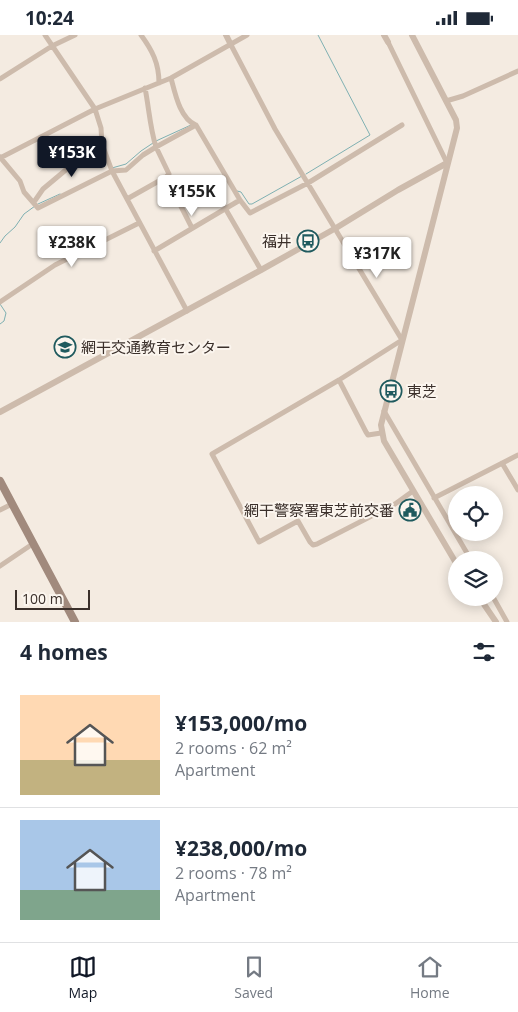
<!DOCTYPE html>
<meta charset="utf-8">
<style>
body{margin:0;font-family:"Open Sans","Noto Sans JP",sans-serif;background:#f6f6f7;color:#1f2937;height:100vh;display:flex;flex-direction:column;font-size:19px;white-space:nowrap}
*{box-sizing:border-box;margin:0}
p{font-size:16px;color:#747a83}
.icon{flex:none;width:28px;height:28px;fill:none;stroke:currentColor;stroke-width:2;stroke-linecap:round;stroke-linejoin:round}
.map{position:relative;height:587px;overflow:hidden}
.panel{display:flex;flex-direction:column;background:#fff;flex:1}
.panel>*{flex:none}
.buttons{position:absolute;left:448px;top:451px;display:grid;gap:10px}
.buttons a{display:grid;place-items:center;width:55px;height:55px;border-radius:50%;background:#fff;box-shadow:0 2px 12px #0003;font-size:25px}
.scale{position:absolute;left:15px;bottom:12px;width:75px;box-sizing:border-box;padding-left:5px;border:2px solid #3b302b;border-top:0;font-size:14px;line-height:18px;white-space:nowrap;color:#3b302b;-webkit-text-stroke:4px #fbf5ee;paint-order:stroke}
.price{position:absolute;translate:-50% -42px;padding:0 11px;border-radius:5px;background:#fff;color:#222;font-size:16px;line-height:32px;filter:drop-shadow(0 1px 2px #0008)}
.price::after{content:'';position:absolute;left:50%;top:30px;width:15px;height:11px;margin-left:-8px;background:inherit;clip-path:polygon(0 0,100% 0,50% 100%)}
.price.current{background:#111827;color:#fff}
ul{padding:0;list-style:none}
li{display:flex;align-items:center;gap:15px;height:125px;padding:0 20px}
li+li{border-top:1px solid #e0e1e3}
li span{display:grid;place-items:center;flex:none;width:140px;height:100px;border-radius:0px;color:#555}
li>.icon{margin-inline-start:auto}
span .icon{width:60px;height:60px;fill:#fffc;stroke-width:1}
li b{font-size:21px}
h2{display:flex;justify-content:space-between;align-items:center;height:60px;padding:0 20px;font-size:21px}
.status{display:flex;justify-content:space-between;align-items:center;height:35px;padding:0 25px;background:#fff;direction:ltr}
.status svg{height:14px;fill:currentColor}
.menu{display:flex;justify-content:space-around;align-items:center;height:70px;border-top:1px solid #e0e1e3;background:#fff;font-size:14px;color:#747a83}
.menu a{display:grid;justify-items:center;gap:2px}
.menu .current{color:#111827}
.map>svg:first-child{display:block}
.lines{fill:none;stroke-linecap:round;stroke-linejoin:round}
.stream{stroke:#7fb0b2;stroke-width:1}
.minor{stroke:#cdbbac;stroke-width:5}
.tertiary{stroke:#cdbbac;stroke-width:6}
.secondary{stroke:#a18a7d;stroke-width:8}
.labels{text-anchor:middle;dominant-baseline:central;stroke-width:4;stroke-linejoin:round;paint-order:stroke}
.poi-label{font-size:15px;fill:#3b302b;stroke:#fbf5ee;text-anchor:end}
</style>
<div class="status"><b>10:24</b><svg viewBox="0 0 49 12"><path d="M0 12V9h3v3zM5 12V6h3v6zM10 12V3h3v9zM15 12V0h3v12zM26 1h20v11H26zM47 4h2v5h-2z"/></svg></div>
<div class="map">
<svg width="518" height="587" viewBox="0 0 518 587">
<rect width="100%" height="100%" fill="#f4ebe1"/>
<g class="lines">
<path class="stream" d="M156,106L191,90
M112,133L126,129L141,116L153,108
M306,139L370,100L318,0
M237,156L241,157L249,169H252L302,141
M38,169L60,159
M0,208L5,201L15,192L24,179L35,171
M0,289L4,286L6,278L0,269"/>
<path class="minor" d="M45,0L95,74L101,93L102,109L112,136L187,276
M141,0C152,15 159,28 159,48
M388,7L447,128
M231,10L275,94L402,305L339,345L212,419L259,507L298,486L310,507L313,510L317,509L395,469L413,456
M171,43C175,58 180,84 196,90L240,165L250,178L308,148L402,90
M0,44L52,11L75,0
M145,53C149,73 150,93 156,112L196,90
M446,66L463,61L518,36
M0,122L20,146L24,157L38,173L112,136L126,135L143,120L156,112L169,139L166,142
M0,123L95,74L171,43L247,0
M127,164L166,142L192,193
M34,167L43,154L86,118L102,109
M225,173L261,235
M154,216L240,165
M0,267L55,230L139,188
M339,345L366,397L368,400L381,398
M384,376L471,525
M502,428L518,455
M434,463L518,420
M0,475L12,469
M0,531L34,508
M493,562L507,587"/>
<path class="tertiary" d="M226,0L231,10
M384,0L388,7
M412,0L456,85L457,93L381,390L384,406L456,528
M0,377L261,235L336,193L398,155L447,128
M479,562L496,587"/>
<path class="secondary" d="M0,446L75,587"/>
</g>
<defs>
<g id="bus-ring" transform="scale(1.125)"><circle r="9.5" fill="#fbf5ee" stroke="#1f5a5e" stroke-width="1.5"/><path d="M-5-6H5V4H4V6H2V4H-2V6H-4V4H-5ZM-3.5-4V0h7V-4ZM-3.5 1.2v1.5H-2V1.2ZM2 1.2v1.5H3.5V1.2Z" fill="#1f5a5e"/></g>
<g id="school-ring" transform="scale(1.125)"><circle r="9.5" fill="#fbf5ee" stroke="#1f5a5e" stroke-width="1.5"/><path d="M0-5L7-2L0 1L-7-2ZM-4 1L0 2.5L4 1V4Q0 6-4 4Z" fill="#1f5a5e"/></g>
<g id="civic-ring" transform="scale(1.125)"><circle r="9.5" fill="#fbf5ee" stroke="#1f5a5e" stroke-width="1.5"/><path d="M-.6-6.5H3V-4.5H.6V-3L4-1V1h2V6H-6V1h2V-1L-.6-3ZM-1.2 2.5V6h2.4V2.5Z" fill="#1f5a5e"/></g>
</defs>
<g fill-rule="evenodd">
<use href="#bus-ring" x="308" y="206"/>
<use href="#school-ring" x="65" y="312"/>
<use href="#bus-ring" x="391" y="356"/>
<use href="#civic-ring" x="410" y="475"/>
</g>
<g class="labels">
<g class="poi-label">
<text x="292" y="206">福井</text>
<text x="81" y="312" text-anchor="start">網干交通教育センター</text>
<text x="407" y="356" text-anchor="start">東芝</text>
<text x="394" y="475">網干警察署東芝前交番</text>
</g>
</g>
</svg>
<div class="buttons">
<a><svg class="icon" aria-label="locate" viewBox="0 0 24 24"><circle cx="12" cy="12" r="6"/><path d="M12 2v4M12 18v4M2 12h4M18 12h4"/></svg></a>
<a><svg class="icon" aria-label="layers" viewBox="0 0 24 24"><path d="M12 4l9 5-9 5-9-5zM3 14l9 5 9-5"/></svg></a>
</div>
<div class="scale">100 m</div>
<b class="price current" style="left:72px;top:143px">¥153K</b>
<b class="price" style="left:192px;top:182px">¥155K</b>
<b class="price" style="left:72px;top:233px">¥238K</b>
<b class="price" style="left:377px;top:244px">¥317K</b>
</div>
<section class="panel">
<h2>4 homes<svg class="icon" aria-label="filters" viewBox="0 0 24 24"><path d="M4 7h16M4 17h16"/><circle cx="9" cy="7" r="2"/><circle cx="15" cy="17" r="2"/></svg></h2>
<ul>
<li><span style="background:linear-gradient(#ffd9b3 65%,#c2b280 0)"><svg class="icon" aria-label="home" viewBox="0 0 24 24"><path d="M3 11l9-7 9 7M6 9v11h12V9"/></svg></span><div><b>¥153,000/mo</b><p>2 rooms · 62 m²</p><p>Apartment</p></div></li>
<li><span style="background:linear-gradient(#a9c7e8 70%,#7fa58c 0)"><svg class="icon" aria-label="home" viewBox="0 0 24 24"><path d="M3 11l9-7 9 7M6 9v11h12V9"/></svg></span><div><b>¥238,000/mo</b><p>2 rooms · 78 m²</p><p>Apartment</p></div></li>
</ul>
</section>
<nav class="menu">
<a class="current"><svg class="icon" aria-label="map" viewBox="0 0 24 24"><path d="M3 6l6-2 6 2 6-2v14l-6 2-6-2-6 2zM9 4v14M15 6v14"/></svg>Map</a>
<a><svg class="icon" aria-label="saved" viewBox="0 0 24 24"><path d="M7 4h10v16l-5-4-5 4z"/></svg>Saved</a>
<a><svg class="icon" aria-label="home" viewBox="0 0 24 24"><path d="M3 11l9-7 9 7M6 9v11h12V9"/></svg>Home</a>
</nav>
